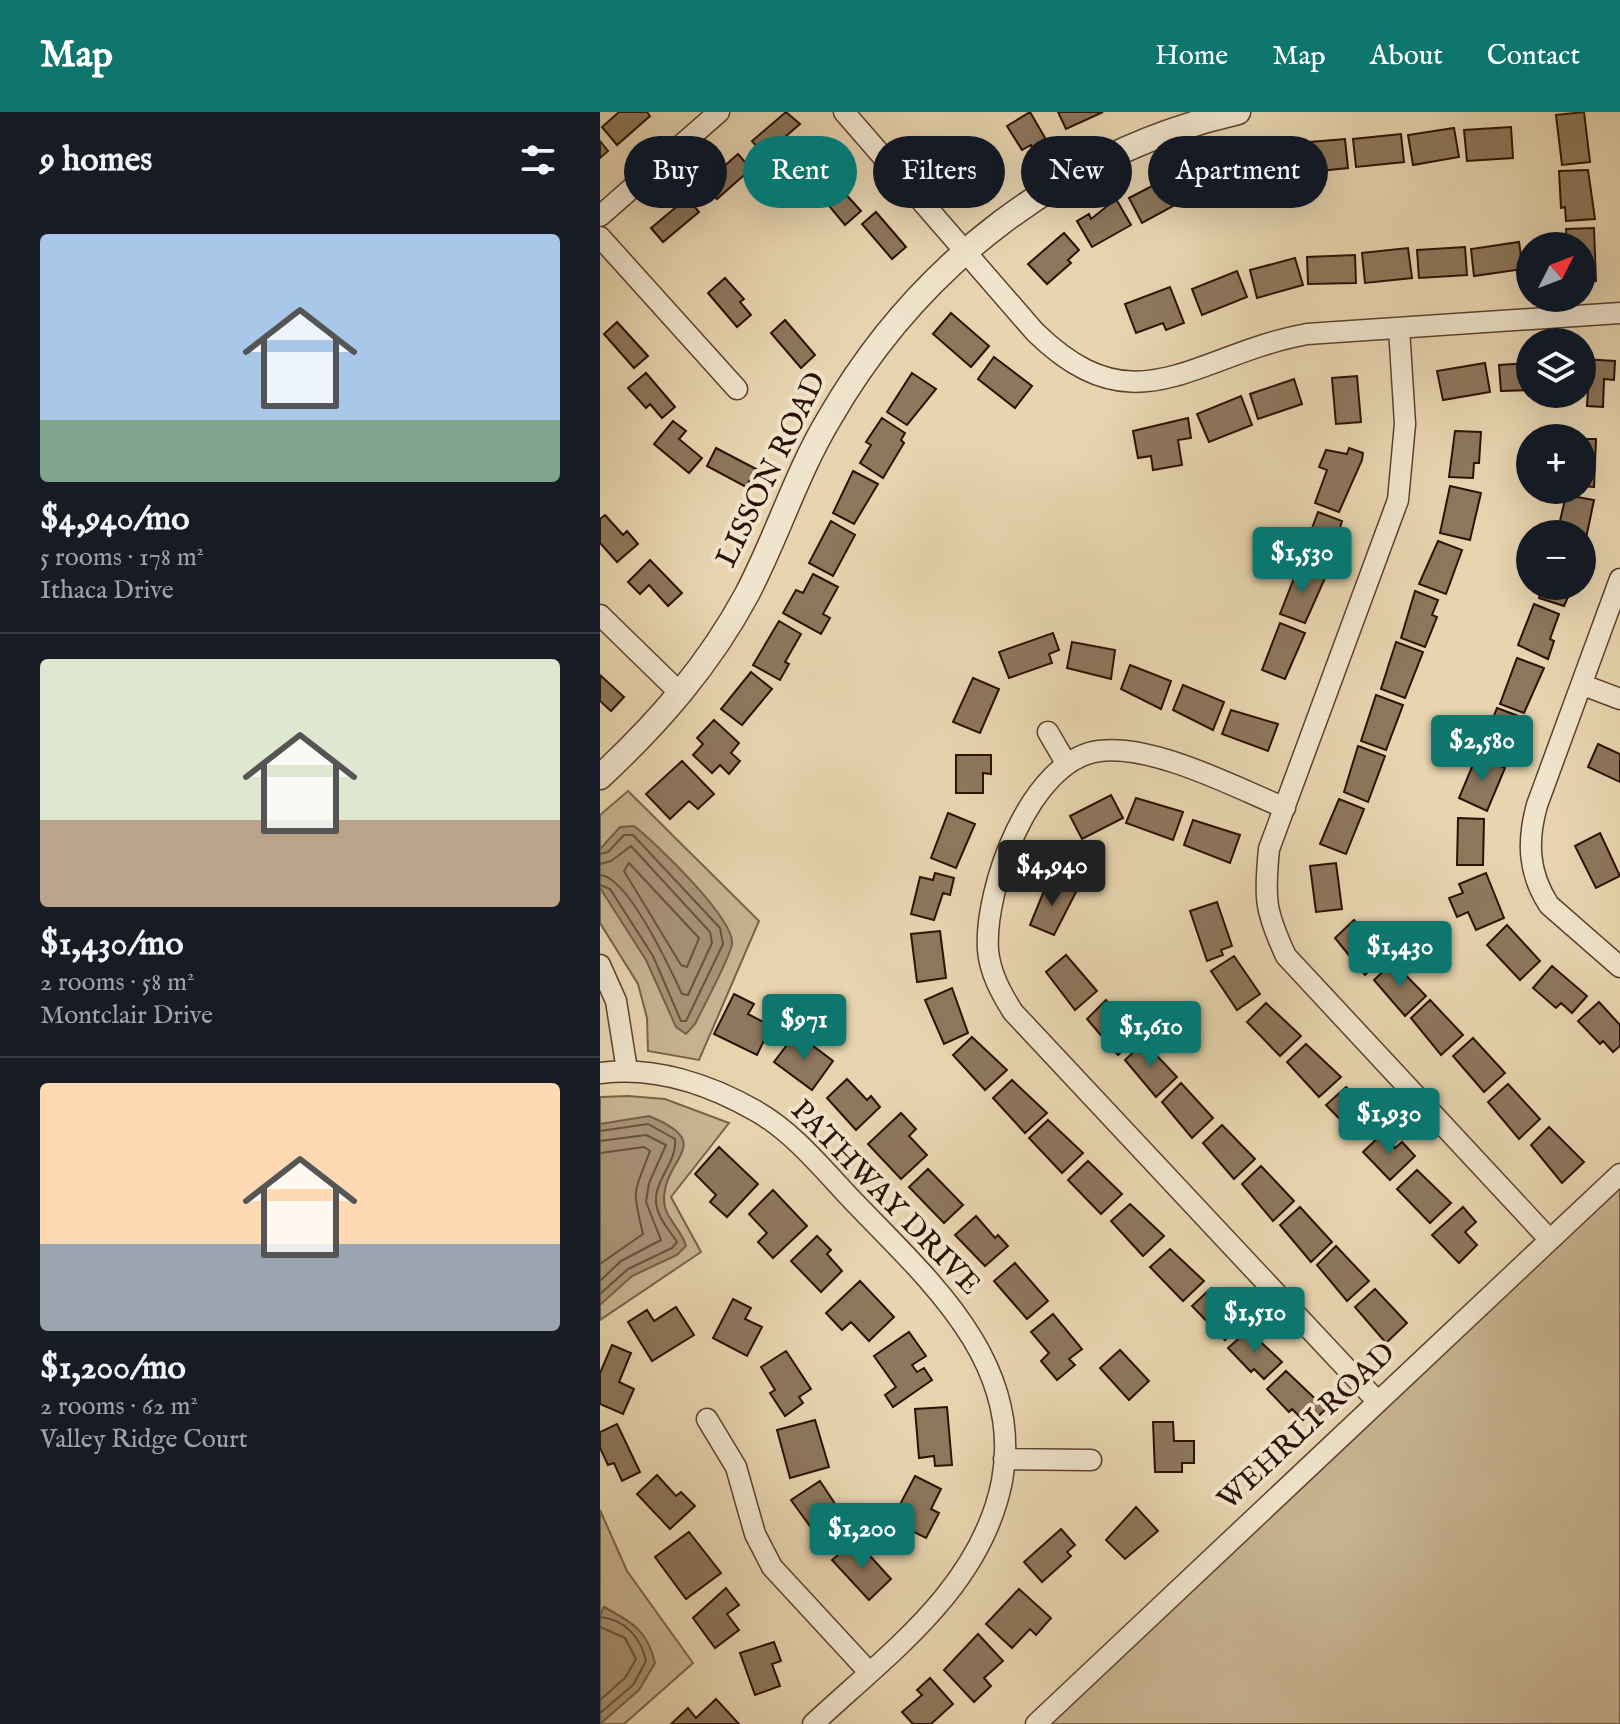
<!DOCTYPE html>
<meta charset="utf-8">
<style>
body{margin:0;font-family:"IM FELL English",serif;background:#242831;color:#f1f3f6;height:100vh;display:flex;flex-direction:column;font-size:30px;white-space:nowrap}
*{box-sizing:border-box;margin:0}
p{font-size:26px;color:#9ea1a6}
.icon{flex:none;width:44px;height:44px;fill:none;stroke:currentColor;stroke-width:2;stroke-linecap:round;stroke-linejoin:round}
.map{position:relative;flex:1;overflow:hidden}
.panel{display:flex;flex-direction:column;background:#171b24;width:600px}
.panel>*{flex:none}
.guide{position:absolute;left:24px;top:24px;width:760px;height:72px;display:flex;gap:16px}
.needle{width:52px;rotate:48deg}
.controls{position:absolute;left:916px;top:120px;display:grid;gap:16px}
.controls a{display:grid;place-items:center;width:80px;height:80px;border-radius:50%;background:#171b24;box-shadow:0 8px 32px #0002;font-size:40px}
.price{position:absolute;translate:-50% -68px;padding:0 18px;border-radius:8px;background:#0f766e;color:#fff;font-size:26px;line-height:52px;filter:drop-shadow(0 2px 4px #0008)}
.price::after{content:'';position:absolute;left:50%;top:48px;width:24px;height:18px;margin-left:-12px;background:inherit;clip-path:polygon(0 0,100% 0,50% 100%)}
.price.active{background:#222;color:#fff}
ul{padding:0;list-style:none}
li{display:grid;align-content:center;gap:16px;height:424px;padding:0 40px}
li+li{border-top:2px solid #363941}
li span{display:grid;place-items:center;height:248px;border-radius:8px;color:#555}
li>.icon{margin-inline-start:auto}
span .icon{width:144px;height:144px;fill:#fffc;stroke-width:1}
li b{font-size:34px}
h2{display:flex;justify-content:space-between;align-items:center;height:96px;padding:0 40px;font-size:34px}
.chip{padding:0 28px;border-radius:36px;background:#171b24;box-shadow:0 8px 32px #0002;font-size:28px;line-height:72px}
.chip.active{background:#0f766e;color:#fff}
header{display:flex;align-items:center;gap:48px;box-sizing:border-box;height:112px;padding:0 40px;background:#0f766e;color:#fff}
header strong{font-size:38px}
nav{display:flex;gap:44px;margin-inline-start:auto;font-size:28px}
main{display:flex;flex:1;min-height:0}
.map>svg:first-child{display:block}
.green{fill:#c8b492;stroke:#7a624a;stroke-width:2}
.water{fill:#a89275;stroke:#775e47;stroke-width:2}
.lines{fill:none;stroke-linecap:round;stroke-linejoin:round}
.shore{stroke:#6a523c;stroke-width:2}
.building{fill:#8e775c;stroke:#2d1102;stroke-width:2}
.minor-casing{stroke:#5c422e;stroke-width:23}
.tertiary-casing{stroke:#5c422e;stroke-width:27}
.minor{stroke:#f0e4cc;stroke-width:20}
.tertiary{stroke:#f0e4cc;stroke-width:24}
.labels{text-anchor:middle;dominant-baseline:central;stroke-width:8;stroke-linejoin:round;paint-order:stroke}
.street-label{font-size:30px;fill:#2d1102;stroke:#f0e4cc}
</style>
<header>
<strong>Map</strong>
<nav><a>Home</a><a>Map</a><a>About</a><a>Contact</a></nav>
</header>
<main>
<section class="panel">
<h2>9 homes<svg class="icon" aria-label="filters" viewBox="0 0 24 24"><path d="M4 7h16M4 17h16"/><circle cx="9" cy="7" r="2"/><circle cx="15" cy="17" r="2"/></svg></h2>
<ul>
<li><span style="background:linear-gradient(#a9c7e8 75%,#7fa58c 0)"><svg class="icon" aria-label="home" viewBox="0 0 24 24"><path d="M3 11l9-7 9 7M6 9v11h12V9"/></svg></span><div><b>$4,940/mo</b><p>5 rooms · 178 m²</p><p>Ithaca Drive</p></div></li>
<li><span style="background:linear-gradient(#dfe7d0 65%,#b9a48a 0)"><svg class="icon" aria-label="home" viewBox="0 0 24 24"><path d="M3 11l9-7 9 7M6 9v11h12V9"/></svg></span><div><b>$1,430/mo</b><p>2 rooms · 58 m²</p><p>Montclair Drive</p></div></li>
<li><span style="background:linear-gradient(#ffd9b3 65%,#9aa5b1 0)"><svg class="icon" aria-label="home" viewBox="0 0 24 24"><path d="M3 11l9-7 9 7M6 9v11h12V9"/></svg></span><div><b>$1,200/mo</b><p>2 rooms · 62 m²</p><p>Valley Ridge Court</p></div></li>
</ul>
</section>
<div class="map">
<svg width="1020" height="1612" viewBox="0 0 1020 1612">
<rect width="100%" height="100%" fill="#e8d5b0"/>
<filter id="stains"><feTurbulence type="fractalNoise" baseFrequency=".0025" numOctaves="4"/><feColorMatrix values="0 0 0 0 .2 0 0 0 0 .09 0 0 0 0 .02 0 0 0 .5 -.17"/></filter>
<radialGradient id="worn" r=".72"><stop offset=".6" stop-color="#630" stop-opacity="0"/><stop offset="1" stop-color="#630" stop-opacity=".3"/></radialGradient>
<path class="green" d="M28,679L159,809L99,948L48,939L47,906L38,872L0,811V703Z
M28,984L65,987L129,1011L71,1085L101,1140L0,1208V985Z
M1020,1062V1612H436Z
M0,1398L27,1459L93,1551L24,1612H0Z"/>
<path class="water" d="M34,714C55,730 135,807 132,832C131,843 102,898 95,912L86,922L76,915L46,848L0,776V737L20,715Z
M49,1004C117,1032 64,1044 64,1088C64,1106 82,1117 86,1134L77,1143L32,1164L0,1193V1012Z
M4,1495C32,1510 48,1519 55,1551L39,1578L0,1612V1504Z"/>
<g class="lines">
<path class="shore" d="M0,742L8,740L24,723H33L120,816L123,832L86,909H81L53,844L10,777L0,773
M29,751L99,826L87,855L81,853L24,759Z
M0,752L11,749L31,734L110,820L112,831L88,883L82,882C70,856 28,765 0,763
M0,1019L48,1012L75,1027C78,1051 50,1071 57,1096C60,1109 70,1119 77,1130L72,1136L28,1157L0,1182
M0,1029L46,1023L66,1033L49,1071L46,1090L61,1128L21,1149L0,1169
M0,1041L44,1035L50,1039C33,1084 32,1076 43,1122L0,1152
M0,1505C25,1507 41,1526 46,1549L33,1573L0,1601
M0,1515L25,1526L36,1547L25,1566L0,1588"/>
</g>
<path class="building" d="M19,0H47L50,4L17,33L2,15Z
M186,0L200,12L164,43L152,29Z
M430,0L448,31L435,39L431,33L422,38L407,14Z
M458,0H503L466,17Z
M984,0L990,50L962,53L956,3Z
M911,15L913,46L867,49L864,18Z
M854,16L859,45L813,53L808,23Z
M801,22L804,50L756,55L753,27Z
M745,27L748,56L701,61L698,31Z
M0,29L8,39L0,46Z
M358,29L389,65L372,80L341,44Z
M685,31L692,56L648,70L641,43Z
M138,42L151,57L117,87L104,72Z
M628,45L638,70L593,87L583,62Z
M239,57L250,69L241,77L261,99L245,113L215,77Z
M988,58L995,107L966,109L965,95L961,96L959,59Z
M571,64L584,88L542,111L529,86Z
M87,86L99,100L63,130L51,116Z
M516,87L531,113L492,135L477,109L489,102L491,107Z
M276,100L306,135L292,147L262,112Z
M994,116L996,169L982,170V134H967L966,117Z
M464,121L479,138L468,148L471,151L447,172L428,152Z
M919,130L923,157L874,164L871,137Z
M865,135L867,163L819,166L817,138Z
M808,136L812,166L765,171L762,141Z
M755,143L756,171L708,172L707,145Z
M695,146L703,173L657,186L650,158Z
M637,159L647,185L602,203L592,177Z
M125,166L144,187L140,190L151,203L137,215L108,181Z
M570,175L584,211L566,218L563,211L536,221L525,192Z
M351,201L389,234L371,255L333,222Z
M185,208L215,243L201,256L171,221Z
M17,210L48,244L34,256L4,222Z
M394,245L432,274L415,296L378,267Z
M982,247L1015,249L1014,268L1004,267L1003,295L987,294L988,277L982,276Z
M885,251L890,280L843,288L837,259Z
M930,251V278L901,279L899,253Z
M46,261L75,295L62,306L50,292L46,296L28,276Z
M312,261L336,277L307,313L287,300Z
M757,264L761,310L736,312L732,266Z
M694,267L702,292L658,307L650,282Z
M641,284L652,313L609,330L597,302Z
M282,306L305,321L301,328L304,331L283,366L260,351L271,333L266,330Z
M588,306L591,326L578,328L582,353L553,358L551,344L538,346L533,319Z
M73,309L86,319L79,327L102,346L89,361L54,332Z
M855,319L881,320L879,351H874L873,366L849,365Z
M982,327H996L994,375L982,374Z
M116,336L156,357L146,375L107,354Z
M749,336L763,341L762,348L739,400L715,391L727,358L719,355L726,338L747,342Z
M253,359L278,372L254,412L233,401Z
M850,374L881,381L870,428L840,421Z
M966,383L994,388L984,436L982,422H957Z
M718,400L742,409L728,456L701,446Z
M5,403L23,423L27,419L38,432L17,450L0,431V407Z
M231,409L255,423L233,464L209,451Z
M838,429L862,438L846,482L819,472Z
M50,448L82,481L68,494L49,473L40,482L28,470Z
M698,456L725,466L705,511L680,502Z
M213,462L238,475L223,502L230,506L221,522L183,501L196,478L203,481Z
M943,474H973L964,494L939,486Z
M815,479L838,488L832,503L837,505L825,535L801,526Z
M934,492L959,502L950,527L954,529L948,547L918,533Z
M179,509L201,522L185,550L189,552L180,568L153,553Z
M680,511L705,521L685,567L662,558Z
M453,521L459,538L449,542L452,551L409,566L399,540Z
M472,530L515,538L511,567L467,556Z
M796,530L823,540L805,586L781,577Z
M917,546L944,556L924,601L900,592Z
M530,553L571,569L561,597L521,577Z
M151,560L172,577L142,613L121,597Z
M0,563L24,585L11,599L0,589Z
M373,566L399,577L380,621L353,610Z
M583,573L624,590L613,618L573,598Z
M776,583L803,593L786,638L761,629Z
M897,596L924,606L904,651L879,642Z
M631,598L678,612L668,639L622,622Z
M114,608L139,631L131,641L140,649L129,662L120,653L112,661L93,643L103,632L97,626Z
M998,632L1020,642V670L988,655Z
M758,634L785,644L768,690L744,680Z
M356,643H391V662L383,661V681H356Z
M877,643L905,656L887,699L859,686Z
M82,649L114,682L98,697L89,689L70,707L46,682Z
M511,683L523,706L482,727L470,704Z
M536,686L583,700L573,728L526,711Z
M739,687L764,697L746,742L720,732Z
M348,701L375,712L356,756L331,746Z
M858,706L884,707L883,753H857Z
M593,708L640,723L630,751L584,733Z
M1000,721L1020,764L996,776L975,734Z
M736,751L742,797L716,800L710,754Z
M335,761L354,766L350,783L343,781L334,808L311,802L320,765L333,768Z
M886,761L904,806L876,818L868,800L857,805L849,786L863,781L859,772Z
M448,769L476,780L454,823L430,813Z
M617,790L632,834L621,838L623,843L607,849L590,799Z
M754,808L786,843L765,863L735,826Z
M907,813L940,849L920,868L887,833Z
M340,819L346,866L317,870L311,822Z
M466,843L497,879L475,898L446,860Z
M634,844L660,882L637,898L611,859Z
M793,850L826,884L805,904L774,868Z
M952,854L987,884L972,901L961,891L956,896L933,876Z
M352,876L368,921L344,932L325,888Z
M134,882L154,892L148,902L171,914L157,943L114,922Z
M506,888L539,923L518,943L487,907Z
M830,888L863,923L841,943L811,906Z
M999,890L1020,913V934L1013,940L1003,929L1000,932L978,909Z
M666,891L701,924L680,944L647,910Z
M196,921L233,949L212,978L174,950Z
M372,925L407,958L385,978L353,943Z
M873,926L905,961L884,980L853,944Z
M544,930L577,965L556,985L525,948Z
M706,932L741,965L719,985L687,950Z
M247,967L267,988L271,984L280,995L256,1018L227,986Z
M412,968L447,1001L425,1021L393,986Z
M581,971L613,1006L592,1026L562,990Z
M908,972L940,1007L919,1027L888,990Z
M746,975L780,1007L759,1027L726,993Z
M301,1001L316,1017L309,1024L327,1043L301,1067L268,1032Z
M448,1008L483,1041L462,1061L429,1026Z
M622,1013L655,1047L634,1067L603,1031Z
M949,1015L984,1050L962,1071L931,1033Z
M782,1022L795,1036L802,1030L815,1044L790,1068L763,1040Z
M119,1035L158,1072L127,1105L110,1090L116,1083L95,1062Z
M488,1049L522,1082L501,1102L468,1068Z
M661,1054L694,1089L673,1109L642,1072Z
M328,1057L363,1093L344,1111L309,1075Z
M817,1058L851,1091L830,1111L797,1077Z
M173,1078L207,1114L173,1146L158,1130L167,1121L149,1102Z
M530,1092L564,1124L543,1144L511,1109Z
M700,1095L732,1130L711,1150L680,1113Z
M863,1095L876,1110L865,1120L877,1133L859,1151L832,1123Z
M376,1104L395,1126L398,1123L408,1134L385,1154L355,1123Z
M217,1124L231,1138L227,1142L242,1159L221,1180L191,1149Z
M736,1134L769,1169L747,1189L717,1153Z
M570,1137L604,1169L583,1189L550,1155Z
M415,1151L448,1189L427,1207L394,1169Z
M260,1169L294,1205L269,1229L251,1210L242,1218L226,1201Z
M611,1176L646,1208L625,1228L592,1194Z
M775,1177L807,1211L786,1231L755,1195Z
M133,1187L151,1196L145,1207L162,1215L147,1244L113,1226Z
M76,1195L94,1223L52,1249L28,1210L47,1198L54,1209Z
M453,1202L482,1237L469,1247L475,1253L457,1268L441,1249L449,1241L431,1220Z
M648,1218L682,1250L664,1267L654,1257L651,1260L628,1236Z
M309,1220L326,1244L312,1253L317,1260L324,1256L332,1268L293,1295L285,1283L296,1275L274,1244Z
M12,1233L31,1241L19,1270L34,1277L23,1302L0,1292V1261Z
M520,1238L549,1269L529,1288L500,1256Z
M186,1239L211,1277L199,1285L203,1291L185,1304L170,1281L175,1278L161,1255Z
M686,1259L726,1297L712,1310L706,1304L703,1308L692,1297L689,1300L667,1277Z
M347,1295L352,1353L335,1354L334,1344L319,1346L315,1297Z
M215,1308L229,1355L190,1366L177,1318Z
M553,1310H573L574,1329H594V1351H582V1360H555Z
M17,1312L40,1360L22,1369L14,1351L8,1353L0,1336V1320Z
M57,1363L76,1384L81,1380L95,1394L70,1417L37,1382Z
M315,1364L341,1377L331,1397L339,1401L326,1426L306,1416L310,1409L295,1402Z
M220,1369L247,1410L220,1428L191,1388Z
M536,1395L558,1419L525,1447L506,1428Z
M461,1417L475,1433L467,1440L471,1444L442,1470L424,1450Z
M89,1420L121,1461L86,1487L55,1445Z
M261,1434L291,1467L269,1488L232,1448L246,1436L252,1442Z
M126,1476L139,1493L127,1502L139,1518L115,1536L93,1506Z
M419,1477L451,1506L436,1523L430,1517L412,1536L386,1512Z
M378,1522L403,1549L384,1566L391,1574L374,1590L344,1558Z
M174,1530L181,1549L172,1552L180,1574L155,1583L140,1541Z
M330,1566L353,1592L331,1612H313L302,1600L322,1583L317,1578Z
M116,1587L139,1612H71L88,1596L96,1606Z"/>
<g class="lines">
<g class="minor-casing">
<path id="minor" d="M244,0L435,220C536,319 593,243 707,222L1020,201
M0,104L119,0
M0,125L137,277
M799,216L805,312L798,388L669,737C664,787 665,799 686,844L950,1128
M1020,467L937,693C927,729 928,761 949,793L1020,855
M0,503L81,582
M983,573L1020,587
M448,620L466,651
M685,696C635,675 553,632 499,639C430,648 384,777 388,838C390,861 401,881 413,900L778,1290
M0,853L16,889L27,958
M0,961C54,954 109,972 156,999C195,1021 226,1061 257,1093C330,1169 424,1251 402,1369C381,1476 289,1541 213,1612
M107,1307L136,1355L155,1422L172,1455L269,1560
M404,1347L491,1348
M436,1612L1020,1062"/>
</g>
<g class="tertiary-casing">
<path id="tertiary" d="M0,665C58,611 109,553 147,482C177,425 196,362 229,307C318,152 464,40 638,0"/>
</g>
<use href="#minor" class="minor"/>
<use href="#tertiary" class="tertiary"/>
</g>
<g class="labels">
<g class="street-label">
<text transform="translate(172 358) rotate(-64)">LISSON ROAD</text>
<text transform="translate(285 1086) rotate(46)">PATHWAY DRIVE</text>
<text transform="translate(707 1315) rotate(-43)">WEHRLI ROAD</text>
</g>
</g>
<rect width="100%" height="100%" filter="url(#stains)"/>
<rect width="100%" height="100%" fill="url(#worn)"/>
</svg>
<div class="controls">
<a><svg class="needle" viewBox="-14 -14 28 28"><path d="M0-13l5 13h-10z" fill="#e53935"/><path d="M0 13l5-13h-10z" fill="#9ea1a6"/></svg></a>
<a><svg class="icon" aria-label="layers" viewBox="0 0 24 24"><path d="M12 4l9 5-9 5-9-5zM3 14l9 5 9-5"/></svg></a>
<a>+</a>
<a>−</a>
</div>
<b class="price" style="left:702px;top:483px">$1,530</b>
<b class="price" style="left:882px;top:671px">$2,580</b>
<b class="price active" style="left:452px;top:796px">$4,940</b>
<b class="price" style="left:800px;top:877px">$1,430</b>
<b class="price" style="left:204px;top:950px">$971</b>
<b class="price" style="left:551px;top:957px">$1,610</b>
<b class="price" style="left:789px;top:1044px">$1,930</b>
<b class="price" style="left:655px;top:1243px">$1,510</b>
<b class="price" style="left:262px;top:1459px">$1,200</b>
<div class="guide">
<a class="chip">Buy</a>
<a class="chip active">Rent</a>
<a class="chip">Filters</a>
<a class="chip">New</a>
<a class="chip">Apartment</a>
</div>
</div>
</main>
